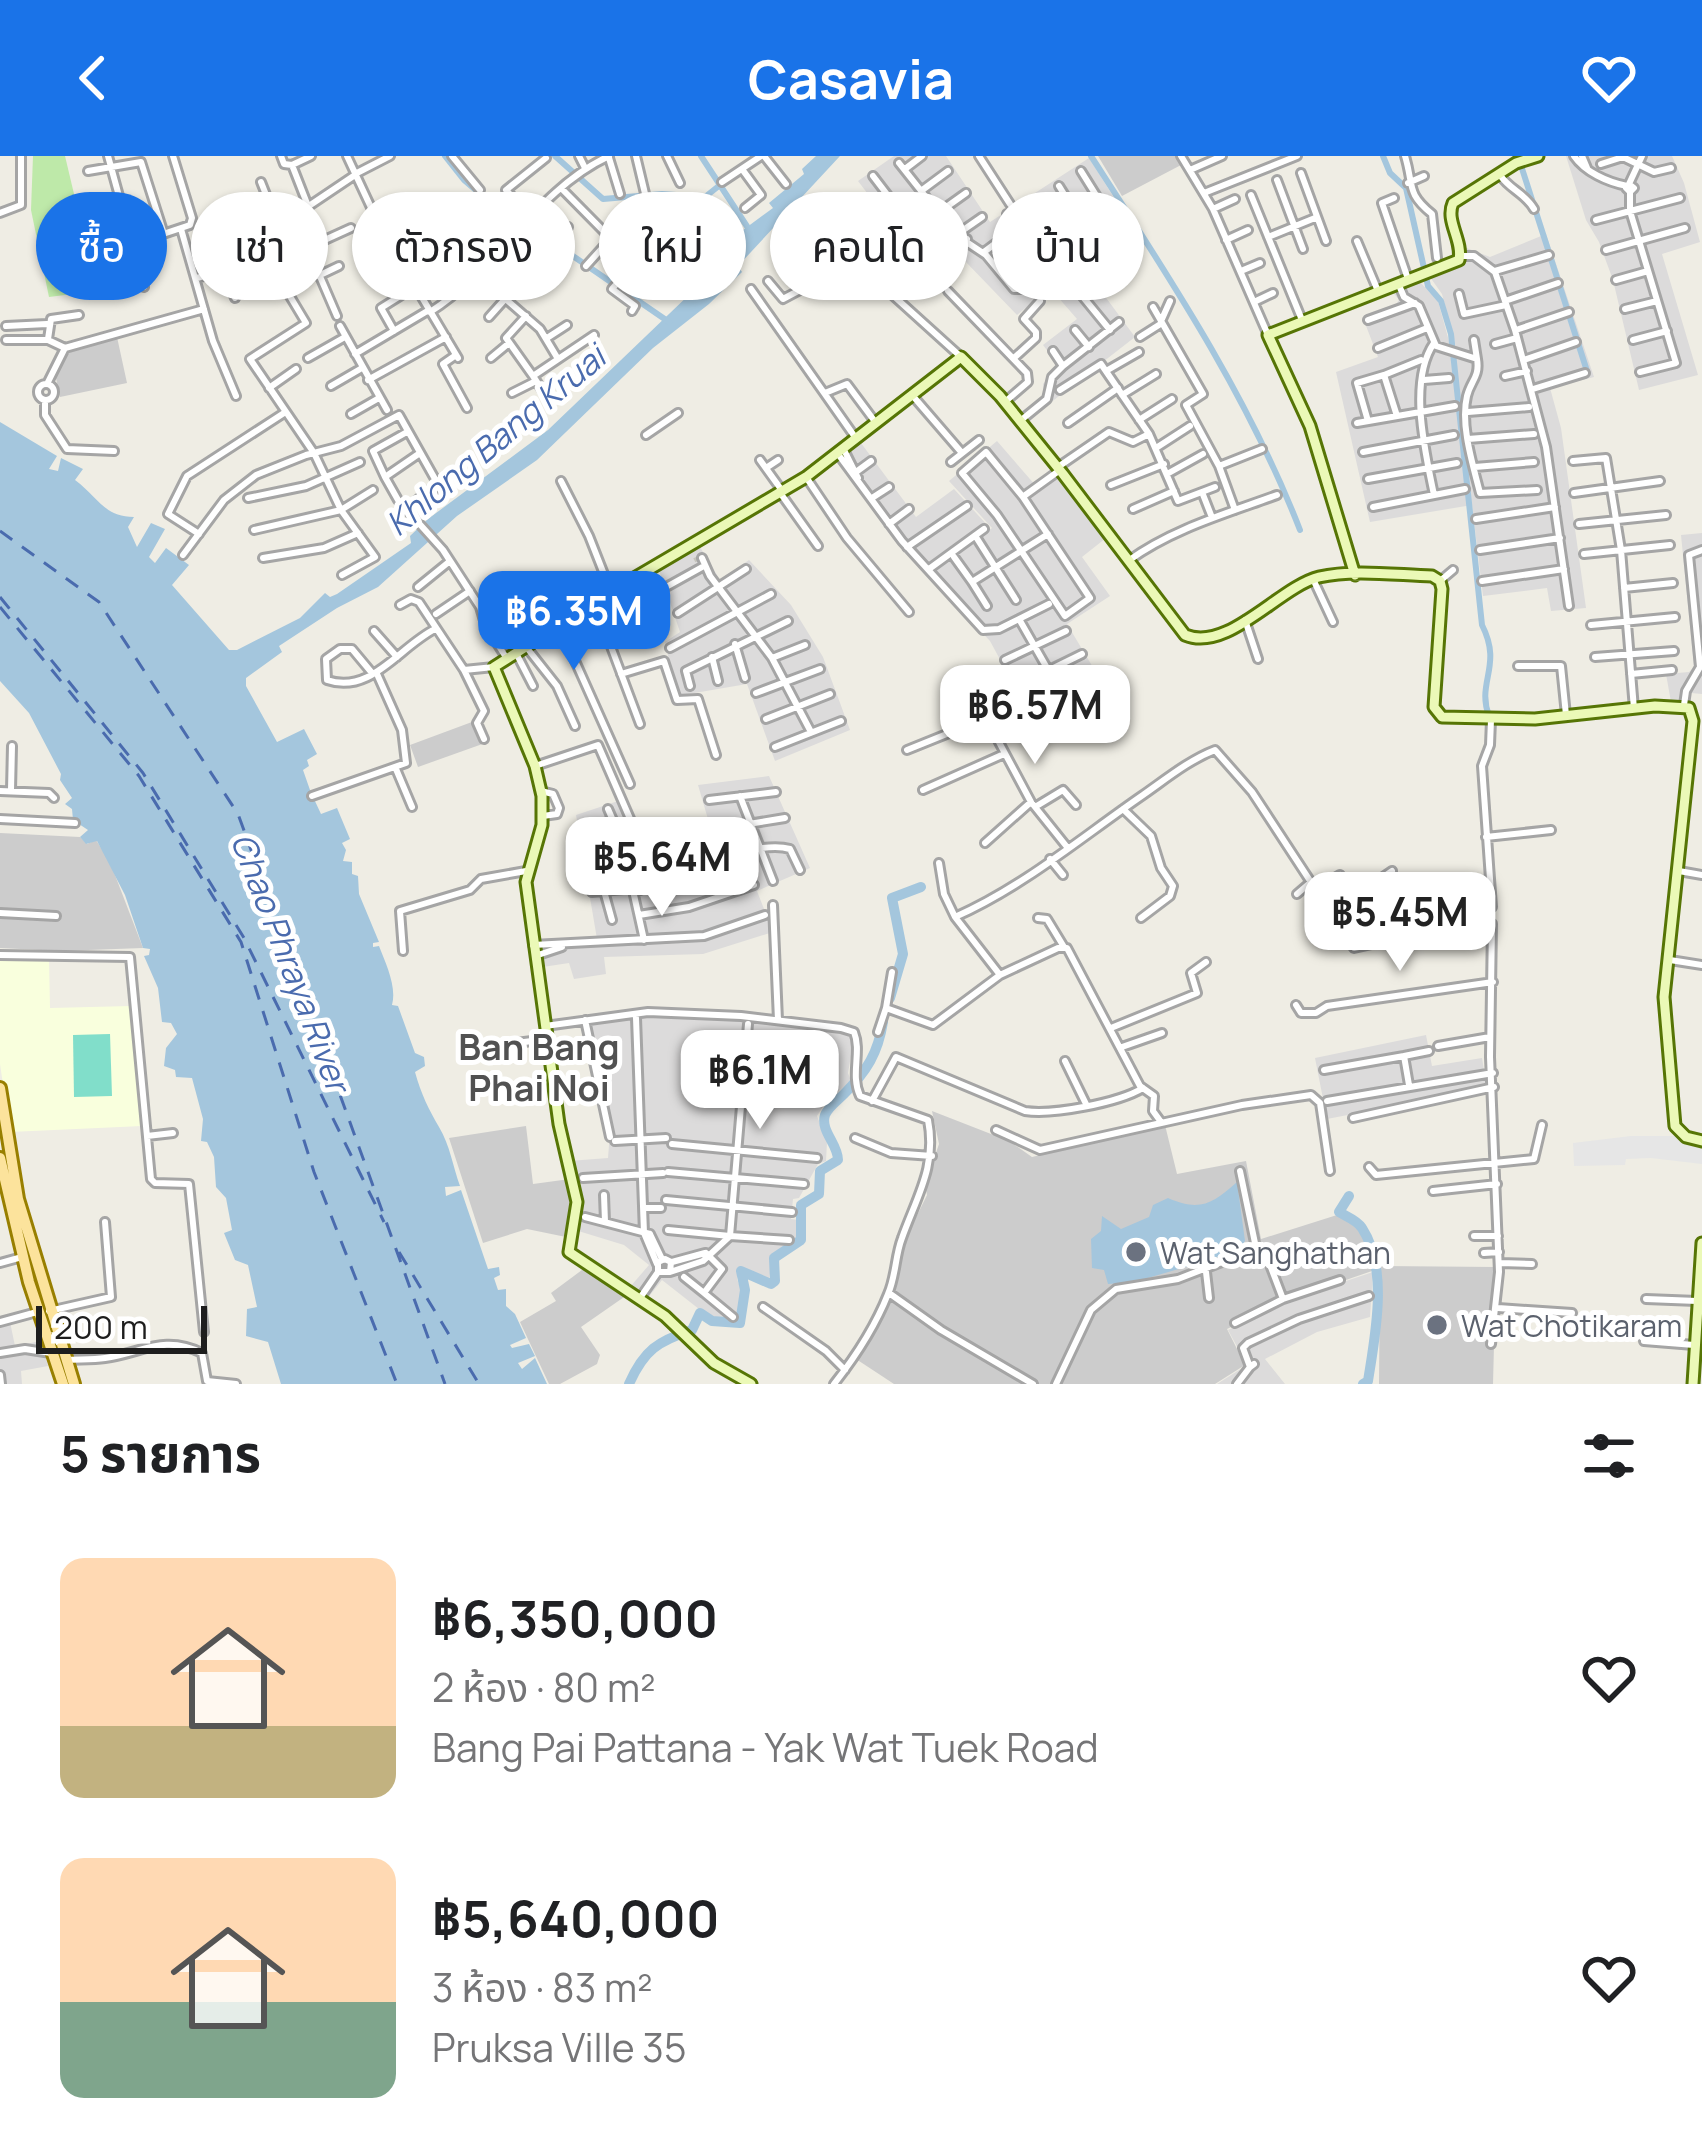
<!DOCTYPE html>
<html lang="th">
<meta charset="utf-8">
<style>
body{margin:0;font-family:Manrope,"Noto Sans Thai",sans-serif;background:#f6f6f6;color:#202124;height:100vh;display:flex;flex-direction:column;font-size:45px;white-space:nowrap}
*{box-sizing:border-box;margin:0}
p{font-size:39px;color:#757577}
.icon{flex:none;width:66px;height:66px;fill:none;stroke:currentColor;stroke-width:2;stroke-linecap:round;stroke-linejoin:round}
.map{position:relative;height:1228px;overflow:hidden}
.drawer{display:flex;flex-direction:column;background:#fff;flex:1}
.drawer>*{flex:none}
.banner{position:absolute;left:36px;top:36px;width:1632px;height:108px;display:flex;gap:24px}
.scale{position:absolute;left:36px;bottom:30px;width:171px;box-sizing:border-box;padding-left:12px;border:6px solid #1e1e1e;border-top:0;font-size:33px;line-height:42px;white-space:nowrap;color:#1e1e1e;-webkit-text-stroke:9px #fff;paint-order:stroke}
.price{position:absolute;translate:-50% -102px;padding:0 27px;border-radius:24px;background:#fff;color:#222;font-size:39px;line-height:78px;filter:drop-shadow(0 3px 6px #0008)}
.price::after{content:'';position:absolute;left:50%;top:72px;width:36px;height:27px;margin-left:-18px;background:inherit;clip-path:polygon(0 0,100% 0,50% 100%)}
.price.active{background:#1a73e8;color:#fff}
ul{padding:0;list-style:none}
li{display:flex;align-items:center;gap:36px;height:300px;padding:0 60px}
li span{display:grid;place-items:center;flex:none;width:336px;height:240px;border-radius:24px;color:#555}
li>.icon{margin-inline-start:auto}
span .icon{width:144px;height:144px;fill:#fffc;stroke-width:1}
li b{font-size:51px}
h2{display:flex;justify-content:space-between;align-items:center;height:144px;padding:0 60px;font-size:51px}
.tag{padding:0 42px;border-radius:54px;background:#fff;box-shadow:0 3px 9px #0004;font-size:42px;line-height:108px}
.tag.active{background:#1a73e8;color:#fff}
header{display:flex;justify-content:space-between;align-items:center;height:156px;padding:0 60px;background:#1a73e8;color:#fff;font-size:54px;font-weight:700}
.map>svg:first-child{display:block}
.residential{fill:#dcdbdb}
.education{fill:#f9ffdd}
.religious{fill:#ccc}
.grass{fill:#bee9a9}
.park{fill:#c0f9cf}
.pitch{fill:#81deca}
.parking{fill:#e6e6e6}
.water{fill:#a4c6dd}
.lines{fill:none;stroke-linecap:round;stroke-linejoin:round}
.canal{stroke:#a4c6dd;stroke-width:6}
.river{stroke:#a4c6dd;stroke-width:10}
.ferry{stroke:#4a6bae;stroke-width:3;stroke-dasharray:15 12;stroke-linecap:butt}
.street-tunnel{stroke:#c5c4bc;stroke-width:6;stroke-dasharray:6 3;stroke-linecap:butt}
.street-casing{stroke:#a5a5a5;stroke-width:12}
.secondary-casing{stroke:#567505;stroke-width:15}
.primary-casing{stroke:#987f00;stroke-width:16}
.street{stroke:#fff;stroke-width:6}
.secondary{stroke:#ebf9b7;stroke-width:9}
.primary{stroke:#fce39c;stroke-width:10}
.worship-dot{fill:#6b7280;stroke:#fff;stroke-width:4.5}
.labels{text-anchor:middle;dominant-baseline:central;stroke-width:10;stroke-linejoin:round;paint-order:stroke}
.worship-label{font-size:30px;fill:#5b616d;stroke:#fff;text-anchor:start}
.water-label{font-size:33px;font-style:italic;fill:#4a6bae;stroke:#fff}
.quarter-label{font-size:36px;font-weight:bold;fill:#515151;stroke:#fff}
</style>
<header><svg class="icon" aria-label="back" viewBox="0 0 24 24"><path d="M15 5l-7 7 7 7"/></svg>Casavia<svg class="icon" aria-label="heart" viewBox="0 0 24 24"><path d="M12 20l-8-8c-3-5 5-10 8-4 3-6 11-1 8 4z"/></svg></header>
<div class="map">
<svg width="1702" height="1228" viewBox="0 0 1702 1228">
<rect width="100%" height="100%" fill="#efede4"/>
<path class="residential" d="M894,0H946L990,66L1089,2L1142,86L1090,120L1135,181L1027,265L1021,258L1044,240L1043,228L1059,210L1043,189L1077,163L1050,132L1017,159L964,104L937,129L858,25Z
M1566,0H1672L1684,27L1700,86L1662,98L1698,219L1639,234L1613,124L1599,86L1586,64Z
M1546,78L1594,221L1550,232L1561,272L1586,452L1551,455L1547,432L1483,440L1472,349L1370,366L1336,216L1378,201L1363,162L1394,151L1399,144L1392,135L1419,125L1438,145L1450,189L1456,191L1442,138L1430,121L1460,106L1464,91L1490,101Z
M858,283L916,361L954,333L989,371L970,388L992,372L949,325L997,285L1036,330L1057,316L1106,382L1082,401L1110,440L1067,468L1109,538L1037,572L990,485L893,383L835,302Z
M1702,377V538L1691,537L1690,549L1671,546L1666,518L1689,516L1694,511L1681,379Z
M700,391L720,424L749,404L791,449L823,501L850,574L775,605L747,528L677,540L665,486L680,476L659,414Z
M769,620L810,712L757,735L773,776L703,798L604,801L606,818L574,823L569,807L536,812L533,784L554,782L560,787L597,783L576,659L618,645L644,714L715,687L698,629Z
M635,859L743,861L826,871L849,877L854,883L848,917L851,925L826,946L817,960L827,986L826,1005L818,1008L799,1042L793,1043L791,1063L799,1064V1082L772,1102L769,1125L744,1112L739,1114L737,1123L742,1136L735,1166L713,1164L662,1124L647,1143L630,1131L649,1109L624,1089L575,1074L569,1005L608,1002L610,976L584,865Z
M1426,879L1432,910L1482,902L1487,932L1327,963L1315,902Z
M1373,1116L1370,1161L1317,1176L1265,1203L1285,1228H1217L1247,1209L1228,1174L1286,1145Z
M10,1166L15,1190L41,1185L48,1210L21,1215L22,1228H0V1168Z"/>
<path class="education" d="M0,801L49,802L50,852L131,850L142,970L10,976L0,908Z"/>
<path class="religious" d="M1098,0H1176L1181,9L1122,40Z
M117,181L127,227L60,241L54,213L70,192Z
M480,563L488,586L418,611L410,589Z
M0,677L80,681L87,688L96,684L110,706L143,792L61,795L0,792Z
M932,955L1009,985L1032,1001L1165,969L1177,1018L1246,1005L1261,1083L1337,1059L1358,1071L1374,1107L1372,1115L1285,1145L1227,1173L1245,1209L1215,1228H894L856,1203L897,1118L905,1084L927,1039L925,1029L939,988Z
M526,970L533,1028L570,1023L572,1051L566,1081L527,1073L483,1087L449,982Z
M1380,1110L1496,1111L1493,1228H1379Z
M586,1111L627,1139L581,1171L600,1199L597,1208L560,1228H549L520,1166L556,1145L551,1137Z"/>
<path class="grass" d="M33,0H65L97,135L49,141L31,54Z"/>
<path class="park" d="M1023,86L1043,119L1022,134L993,106Z"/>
<path class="pitch" d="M110,878L112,940L74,941L73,879Z"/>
<path class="parking" d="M1631,980H1677L1702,987V1008L1651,1002L1626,1003L1625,1009L1574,1010L1573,987Z"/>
<path class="water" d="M816,0H840L738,110L742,116L709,148L653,192L537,304L457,360L378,431L337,452L279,490L282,496L246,522V530L277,586L304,573L317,598L307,604L309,610L303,614L310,634L309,644L314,643L321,658L337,652L350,683L342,687L346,694L343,705L352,706V718L358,720L359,738L379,786L373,787V791L379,790C386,808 397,831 392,849L398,850L415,897L424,901L425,910L415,916C421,938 429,954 439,971C450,989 453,1011 460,1030L445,1031L446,1040L461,1034L488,1113L499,1111L500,1119L494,1122L498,1134L506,1133V1150L515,1158L526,1182L510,1189L512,1192L529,1188L535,1200L518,1207L522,1213L535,1202L547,1228H281L268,1186L246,1180L247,1153L257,1151L248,1109L235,1104L224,1077L232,1074L226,1042L216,1031L214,1001L207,986L201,985L203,963L192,922L176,921L175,914L164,910L166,892L177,878L171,867L162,866L158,832L144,800L149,799L150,793L143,792L125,739L97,685L86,688L80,681L88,674L73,664L72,653L65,648L72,642L60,624L61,618L29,557L0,525V266L57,300L49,313L58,315L61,302L83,313L75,324C98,341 104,361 134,361L128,371L137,391L151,367L165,373L149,401L155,407L166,392L189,409L172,429L229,494H237L300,462L325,437L330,441L337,438L411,387L410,380L428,363L548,274L742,88L739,77L773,52L769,47L804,18L802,13Z
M1237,1026L1245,1085L1237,1096L1134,1126L1108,1128L1104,1114L1092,1112L1091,1083L1101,1075L1102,1060L1121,1073L1149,1061L1153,1049L1168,1042C1200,1056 1212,1048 1237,1026Z"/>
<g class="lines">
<path class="canal" d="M445,0L464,24L539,88L554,87L669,166
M555,0L603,43L662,38L705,41L720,29
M701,0L752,78
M1091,0C1169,121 1248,240 1300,374
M1383,0L1390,17L1406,32L1428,130L1441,145L1451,178L1482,469C1503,510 1476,526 1489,560
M1518,0L1587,215"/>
<path class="river" d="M890,842L903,798L892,742L921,731
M1349,1040L1339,1056C1347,1061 1357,1064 1362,1072C1389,1113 1375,1180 1368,1225L1363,1228
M629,1228C644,1194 658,1185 692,1174L700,1157L712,1165L740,1167L745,1134L741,1115L771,1128L775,1125L774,1102L801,1084V1049L819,1038L820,1015L838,1004C838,988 820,975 825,959C828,951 838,944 844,938C867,915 878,897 883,866"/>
<path class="ferry" d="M0,375L99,446L238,658L445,1228
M0,441L143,617L244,782L384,1066
M0,451L139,620L241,786L314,1016L397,1228
M399,1096L479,1228"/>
<path class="street-tunnel" d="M696,401L698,405"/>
<g class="street-casing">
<path id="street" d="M108,0L144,131
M281,0L284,8L292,9L308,50
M347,0L381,73L388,76L407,67
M452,0L480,34
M579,0L585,12
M636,0L648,50L680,108
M667,0L680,27
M764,0L786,28
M979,0L1010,48
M1181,0L1213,53L1268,179
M1405,0C1414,30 1406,37 1432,58L1437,102
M1574,0C1585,16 1607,26 1627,30
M1582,0L1587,12
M546,2L506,34L553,84L568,71
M609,2L620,38
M899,7L956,79L986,99L1014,133H1026L1043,119H1065L1110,174
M1601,8L1623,1L1654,16L1671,12
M292,9L311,0
M742,13L761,39L745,52
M905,13L922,0
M1190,14L1222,0
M88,15L141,6L164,78
M1301,17L1326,85
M355,18L390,0
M1500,19C1510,34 1525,37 1534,53
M873,20L941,109
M1277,24L1303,93
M261,26L278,69
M722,26L761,0
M1408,27L1424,20
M1629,28L1642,0
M1059,30L1098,93
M562,33L635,107
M921,35L948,15
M1630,36L1634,32L1629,28L1626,32L1630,36V55L1676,207L1640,216
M1204,37L1297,0
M1251,39L1302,164
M1394,42L1382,47L1408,123
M1035,45L1077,108
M1213,53L1235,43
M0,57L21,49V0
M938,57L966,37
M1007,58L1043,119
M388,59L395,73
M294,60L337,160
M91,61L124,55
M1596,64L1680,42
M472,66L537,117L529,133
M659,68L676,58
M181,73L213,185L236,240
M959,77L982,61
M1268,81L1315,62
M790,83L820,65L855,105L960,200
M1226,84L1248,74
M1357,85L1378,135
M389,86L458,202
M98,88L130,77
M133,88L190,69L192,62L173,0
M307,92L351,72
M1606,94L1685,72
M454,96L478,118
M673,96L690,86
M984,96L1000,84
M1461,100H1474L1495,116L1515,174L1546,291L1569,450
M400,104L416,94
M96,108L135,96
M586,110L631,60
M224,114L235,142
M1241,115L1260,107
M1495,115L1549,99
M932,117L967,83
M478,119L540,173L558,203
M1065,119L1119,76L1081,15
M318,120L339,110
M197,122L224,114V96L294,60L355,19
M1616,124L1648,115
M768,125L783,143L858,103L832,65
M282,127L306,167L250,203L314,297L341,354L375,401L342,419
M1398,127L1404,141L1419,150L1436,190L1477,203C1480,221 1471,224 1467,240C1460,269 1473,309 1480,337L1537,334
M751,133L855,281
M948,135L1027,217L1028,226L1006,245
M264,136L297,120
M1459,138L1464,158L1506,149
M1505,145L1558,127
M1254,146L1273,137
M1153,151L1203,238L1186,249L1219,310L1235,354
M1625,153L1657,145
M632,155L635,150L612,133L643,98L665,82
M430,156C498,113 536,34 609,0
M526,160L506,182L533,220L594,179
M489,161L532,113
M1162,163L1170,145
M1368,164L1415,147
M6,170L47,168
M340,170L387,254
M1075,174L1089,191
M1516,174L1569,156
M394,175L381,152L416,130
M1140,181L1162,167
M547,182L567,169
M48,183L51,163L79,159
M6,184H48L65,192
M1474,184L1477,203
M1633,184L1667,175
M1434,187C1408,225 1425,295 1434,339
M1495,188L1517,182
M1378,192L1427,172
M1053,195L1063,210
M355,198L429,154
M456,199L443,208L467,252
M308,202L345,181
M491,202L509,187
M1014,202L1036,182V176L1024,163L1040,145
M1524,204L1576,186
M1106,215L1139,196
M533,220L550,246
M1505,220L1527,215
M368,224L446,181
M1424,224L1449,222
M38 236a8 8 0 1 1 16 0a8 8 0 1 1-16 0Z
M47,228L65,192L204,153
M331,230L362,212
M269,232L296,213
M1533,233L1585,217
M1060,234L1101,208L1149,278L1178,345L1215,331
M512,237L536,225
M825,237L847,228L876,267
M912,239L962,297
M1122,239L1156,218
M45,245V259L67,293L114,295
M1468,256L1529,251
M351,258L379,242
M1397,260L1384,219L1421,204
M1139,264L1172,243
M1020,265L1047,243L1052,221L1063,210L1119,166
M1368,265L1357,227L1384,219
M1068,267L1118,232
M1357,267L1455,250
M646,279L678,257
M1468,283L1534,278
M1156,292L1190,270
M844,294L858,322
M986,296L1023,341L1090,442L1065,460L997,359L962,317Z
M1363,296L1454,279
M838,298L902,385L983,474L999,473L1049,448
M417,299L385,321L398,344L443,394L480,451
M760,304L783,336
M1573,305L1606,302L1621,394L1634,553
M951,306L979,284
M1219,310L1262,293
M1058,311L1109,276L1133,286L1149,278
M1475,311L1534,306
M766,312L778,304
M856,316L871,305
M1167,318L1203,298
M385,321L373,295L407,276
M806,321L847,382L909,456
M1368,323L1457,307
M561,325L589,380L611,436
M1111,329L1164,308
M1202,336L1211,359
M1574,337L1660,325
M781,338L818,390
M1024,340L1060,314
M248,342L306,330L360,306
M872,342L889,331
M1373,351L1465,333
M406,353L436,329
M1133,353L1174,335
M1476,363L1555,351
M889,368L909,353
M1579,368L1666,359
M254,374L341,354L373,334
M199,378L168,358L187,320L284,257
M976,381L1016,444
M907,391L967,350
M1480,394L1560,382
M1584,398L1670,389
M183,399L224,344L256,319L306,299L341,290L399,259L444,339
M954,401L972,426
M263,402L324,392L358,377
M702,402L710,420L772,502L811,576
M1128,405C1172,373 1225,358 1277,339
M929,413L984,373
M1313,423L1333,466
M1440,425L1453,414
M1482,425L1564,413
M668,430L704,410
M418,431L450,405
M1624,432L1673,427
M510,442L526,470
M595,448L640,568
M400,449L411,443L419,446L464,514L494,511
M987,450L972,426L1048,378
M489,456L519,435
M678,457L746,413
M436,458L470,435
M1019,463L1063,540
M1245,464L1258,503
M559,469L630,628
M1591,469L1675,461
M374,475L397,501
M735,488L745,522
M527,492L557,530L575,570
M670,492L771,438
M516,497L533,530
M712,501L718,525
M1595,501L1674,495
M772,502L805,489
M507,503L485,468L480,451L500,463L520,494
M1005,504L1066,475
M1518,510H1561L1566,559
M464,514L484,555L477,567L484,583
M372,517L352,493H340L326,503L327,524C371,539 399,491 435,473
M621,518L664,505L677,544L698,543L716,599
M1631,518L1672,514
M1019,529L1082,498
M690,530L686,515L788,465
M756,537L820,513
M977,545L1031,646L1067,691
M1684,549L1686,535L1700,511L1689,399L1702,394
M1035,553L1096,524
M766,563L830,538
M1491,564L1490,589L1482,610L1492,751
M775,591L841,565
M907,594L984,563
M535,610L598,589L641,688L668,677
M396,613L412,651
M11,634L12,590
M923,634L1004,598
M0,635L49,637L54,642
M541,635L553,638L559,652L557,658L543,660
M312,640L406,607L402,574L377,518
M740,640L773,725
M709,644L776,636
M1035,651L1063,634L1076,649
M608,653L622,685L644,784
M1123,653L1151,680L1161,712L1173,730L1170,740L1141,762
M0,663L75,667
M718,673L785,662
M586,674L613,664
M1486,681L1551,674
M985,687L1031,646
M1050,703L1063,719
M591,704L625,697
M939,707L944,738L955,761
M1679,715L1702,719
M1316,733L1340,719
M604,735L612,764
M592,736L634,732
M635,736C672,722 753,682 790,693L800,714
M1297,738L1311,726
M1396,739L1404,782
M773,749L778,864
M0,757L56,760
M1331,757L1392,715
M639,759L689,751L754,729
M1038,762L1047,763L1064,791
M533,789L704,780L765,759
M403,795L400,755L470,734L481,723L526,715
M0,799L130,801L151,1023L155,1027L189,1028L204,1176
M535,800L562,791
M1670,804L1702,809
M892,816L886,852L933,869L1000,819L1058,792H1067L1140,930L1154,940L1153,955L1161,966
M1000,819L955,761C1023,731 1082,681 1143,639C1166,623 1189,604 1215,594L1252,636L1354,792L1476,765L1492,768L1490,901L1499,1116L1491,1188
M1296,849L1301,857H1316L1327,850L1493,826
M636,862L644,1077L657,1108
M585,864L610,981
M545,870L648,856L741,860L841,872L854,876C862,896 850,918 860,940L928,964C937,1010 917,1040 902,1082C895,1100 896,1120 888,1138C875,1171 856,1200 834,1228
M1111,872L1197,837L1191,817L1206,806
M878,876L886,852
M509,888L547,883
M1438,890L1490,881
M1122,891L1162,877
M1404,900L1429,895
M1065,905L1086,948
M1324,914L1404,900L1409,929
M872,945L896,901L1025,955C1053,959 1118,947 1143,932
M1327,945L1493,917
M1353,962L1494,931
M996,974L1040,994L1242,949L1311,939L1320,947L1330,1015
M147,980L173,977
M855,982L891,997L932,1000
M615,985L666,982
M672,988L817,1002
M1369,1011L1376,1019L1534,1003L1542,969
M668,1016L804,1028
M583,1022L663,1017
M1433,1035L1497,1028
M604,1039L605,1066
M666,1044L792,1056
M644,1052H661
M585,1061L650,1078
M668,1074L730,1080L748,868
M650,1078L662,1103
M1474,1080H1498
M1254,1090L1267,1101L1283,1143
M706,1097L722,1113L704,1137L733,1161
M1484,1097L1499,1096
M672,1106L705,1097
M0,1107L22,1101
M1270,1107L1321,1092
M1500,1107L1532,1108
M670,1116L703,1105L730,1080L789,1084
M1206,1116L1209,1142
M684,1121L704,1137
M889,1137L941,1174L1033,1228
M640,1142L658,1116V1106L665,1103L671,1106L670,1116H658
M1646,1143L1697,1145
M763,1151L826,1195L845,1214
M1498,1152L1572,1157
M49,1155L111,1141L105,1066
M0,1166L37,1156
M1235,1167L1283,1143L1340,1124
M1644,1185L1694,1189
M1674,1187L1675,1174
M0,1197L25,1193L51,1197
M65,1204C78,1203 92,1204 105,1202C142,1197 164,1178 202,1197L207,1225L236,1228
M1254,1208L1250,1211L1243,1192L1248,1187L1299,1163L1369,1140
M0,1219L1,1228
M1056,1228L1091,1154L1116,1133L1178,1123L1253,1094L1255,1087L1240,1015
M1237,1228L1250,1211"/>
</g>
<g class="secondary-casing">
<path id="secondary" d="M1355,419L1310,270L1268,179L1459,104C1463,84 1445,65 1453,47L1516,7L1538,0
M751,1228L714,1207L665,1160L569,1096L577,1046L559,968L526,726L542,669V640L535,610L494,511L631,424L806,321L961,201L1000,240L1063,318L1185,479C1228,497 1279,431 1319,421C1354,413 1396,419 1432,420L1440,425L1442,433L1434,551L1442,561L1535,563L1655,550L1689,552L1693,565L1664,841L1675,970L1686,981L1702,985
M1693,1228L1702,1087"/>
</g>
<g class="primary-casing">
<path id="primary" d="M0,932L18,1043L74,1228
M0,1002L29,1126L63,1228"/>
</g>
<use href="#street" class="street"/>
<use href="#secondary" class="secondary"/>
<use href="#primary" class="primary"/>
</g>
<g class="worship-dot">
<circle cx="1136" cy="1096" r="12"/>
<circle cx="1437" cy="1169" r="12"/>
</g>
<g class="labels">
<g class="worship-label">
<text x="1160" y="1096">Wat Sanghathan</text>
<text x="1461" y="1169">Wat Chotikaram</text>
</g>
<g class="water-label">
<text transform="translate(495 284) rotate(-40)">Khlong Bang Kruai</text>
<text transform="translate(291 806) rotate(69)">Chao Phraya River</text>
</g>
<g class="quarter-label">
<text x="539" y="890">Ban Bang<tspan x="539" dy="41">Phai Noi</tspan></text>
</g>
</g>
</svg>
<div class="scale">200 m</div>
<b class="price active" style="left:574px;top:517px">฿6.35M</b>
<b class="price" style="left:1035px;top:611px">฿6.57M</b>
<b class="price" style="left:662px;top:763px">฿5.64M</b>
<b class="price" style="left:1400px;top:818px">฿5.45M</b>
<b class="price" style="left:760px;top:976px">฿6.1M</b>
<div class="banner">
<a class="tag active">ซื้อ</a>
<a class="tag">เช่า</a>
<a class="tag">ตัวกรอง</a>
<a class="tag">ใหม่</a>
<a class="tag">คอนโด</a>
<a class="tag">บ้าน</a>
</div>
</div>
<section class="drawer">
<h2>5 รายการ<svg class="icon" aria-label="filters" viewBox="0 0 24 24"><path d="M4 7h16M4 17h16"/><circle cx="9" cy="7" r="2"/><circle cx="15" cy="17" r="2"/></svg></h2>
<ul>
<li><span style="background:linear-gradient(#ffd9b3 70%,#c2b280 0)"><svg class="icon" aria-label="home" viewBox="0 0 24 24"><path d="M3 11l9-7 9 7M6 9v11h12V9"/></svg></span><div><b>฿6,350,000</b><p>2 ห้อง · 80 m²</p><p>Bang Pai Pattana - Yak Wat Tuek Road</p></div><svg class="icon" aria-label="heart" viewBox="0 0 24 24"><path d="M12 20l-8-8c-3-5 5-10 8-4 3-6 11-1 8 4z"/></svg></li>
<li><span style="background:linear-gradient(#ffd9b3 60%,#7fa58c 0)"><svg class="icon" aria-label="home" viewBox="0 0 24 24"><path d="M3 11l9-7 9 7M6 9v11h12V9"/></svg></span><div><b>฿5,640,000</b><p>3 ห้อง · 83 m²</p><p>Pruksa Ville 35</p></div><svg class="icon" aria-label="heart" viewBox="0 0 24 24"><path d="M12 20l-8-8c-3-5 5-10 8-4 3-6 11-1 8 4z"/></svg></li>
</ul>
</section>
